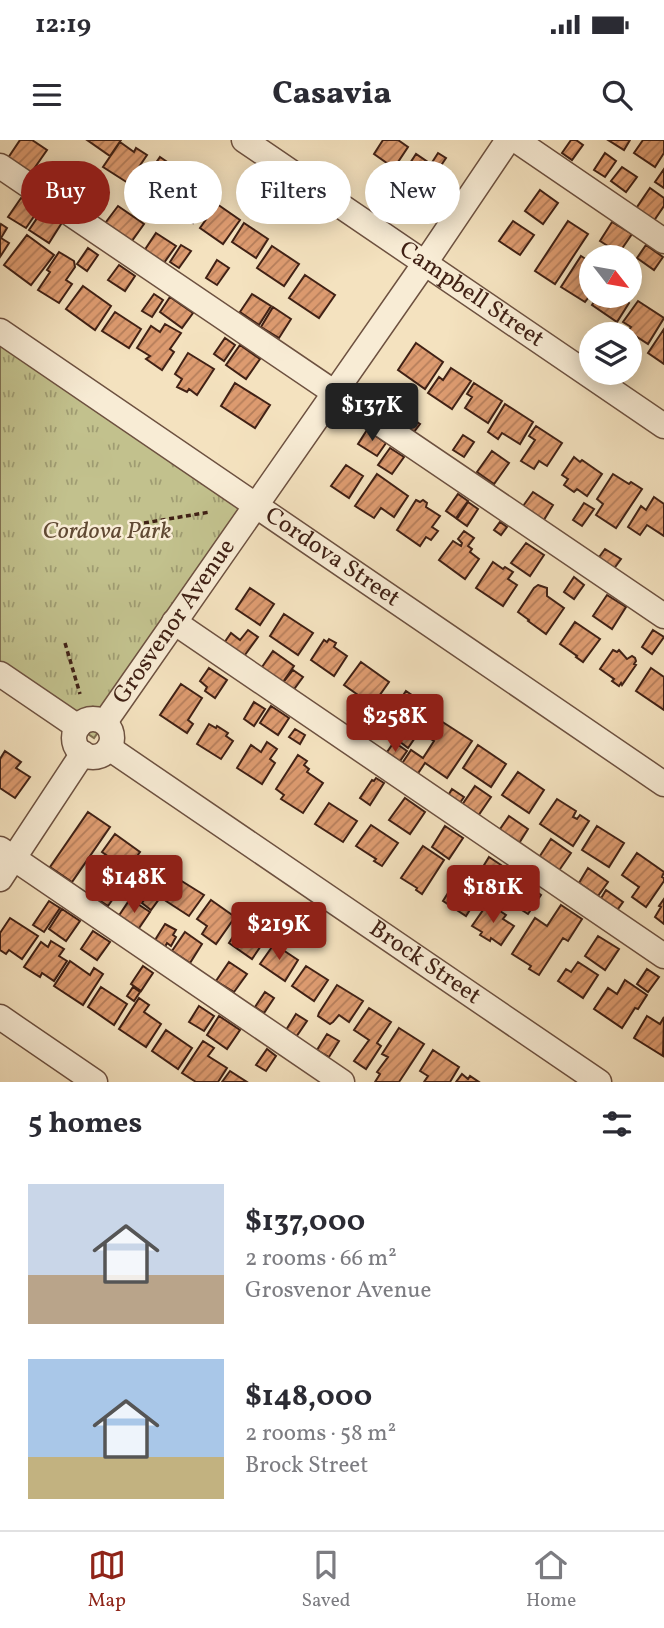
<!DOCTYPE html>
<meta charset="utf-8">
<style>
body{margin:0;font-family:Vollkorn,serif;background:#f7f7f7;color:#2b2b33;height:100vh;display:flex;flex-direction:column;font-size:26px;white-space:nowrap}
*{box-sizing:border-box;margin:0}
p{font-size:23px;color:#7c7c81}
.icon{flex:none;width:38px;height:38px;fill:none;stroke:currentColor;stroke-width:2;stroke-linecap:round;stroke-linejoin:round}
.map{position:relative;height:942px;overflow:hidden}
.side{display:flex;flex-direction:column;background:#fff;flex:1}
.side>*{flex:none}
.guide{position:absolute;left:21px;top:21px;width:623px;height:63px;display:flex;gap:14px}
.needle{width:46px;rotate:121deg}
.buttons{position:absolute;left:579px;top:105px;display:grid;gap:14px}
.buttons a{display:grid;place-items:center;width:63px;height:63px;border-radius:50%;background:#fff;box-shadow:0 4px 18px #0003;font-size:35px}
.price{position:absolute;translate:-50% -60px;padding:0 16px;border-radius:7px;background:#8f2418;color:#fff;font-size:23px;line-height:46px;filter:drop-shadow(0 2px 4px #0008)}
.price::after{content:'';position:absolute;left:50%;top:42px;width:21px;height:16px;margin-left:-10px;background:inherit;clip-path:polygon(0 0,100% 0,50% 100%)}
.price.current{background:#222;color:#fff}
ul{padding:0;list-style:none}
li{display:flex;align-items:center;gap:21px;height:175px;padding:0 28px}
li span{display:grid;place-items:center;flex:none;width:196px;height:140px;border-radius:0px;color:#555}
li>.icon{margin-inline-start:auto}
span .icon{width:84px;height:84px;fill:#fffc;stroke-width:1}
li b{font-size:30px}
h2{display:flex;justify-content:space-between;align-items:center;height:84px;padding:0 28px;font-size:30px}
.tag{padding:0 24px;border-radius:32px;background:#fff;box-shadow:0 4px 18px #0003;font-size:24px;line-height:63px}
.tag.current{background:#8f2418;color:#fff}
.status{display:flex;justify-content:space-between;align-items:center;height:49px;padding:0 35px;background:#fff;direction:ltr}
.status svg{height:19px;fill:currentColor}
header{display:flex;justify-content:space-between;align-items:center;height:91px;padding:0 28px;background:#fff;font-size:32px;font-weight:800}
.tab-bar{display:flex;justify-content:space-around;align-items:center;height:98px;border-top:2px solid #e1e1e2;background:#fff;font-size:19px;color:#7c7c81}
.tab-bar a{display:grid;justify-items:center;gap:4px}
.tab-bar .current{color:#8f2418}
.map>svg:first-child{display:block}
.park{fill:url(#park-tufts);stroke:#817151;stroke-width:2}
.building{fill:url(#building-hatch);stroke:#402115;stroke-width:2}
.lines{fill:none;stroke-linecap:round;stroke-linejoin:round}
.minor-casing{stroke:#6d5140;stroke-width:27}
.path{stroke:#402115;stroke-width:3.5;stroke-dasharray:5 3.5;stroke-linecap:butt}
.minor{stroke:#f8ecd5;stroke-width:24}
.labels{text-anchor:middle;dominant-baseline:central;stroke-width:5;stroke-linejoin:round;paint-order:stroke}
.street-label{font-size:24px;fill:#402115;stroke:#f8ecd5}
.park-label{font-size:24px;font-style:italic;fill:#604933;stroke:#f8ecd5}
</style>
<div class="status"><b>12:19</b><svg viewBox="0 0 49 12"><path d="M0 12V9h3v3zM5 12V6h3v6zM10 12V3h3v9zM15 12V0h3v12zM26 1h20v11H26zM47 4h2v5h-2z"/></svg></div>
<header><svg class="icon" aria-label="menu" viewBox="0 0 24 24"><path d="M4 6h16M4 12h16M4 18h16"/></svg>Casavia<svg class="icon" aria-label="search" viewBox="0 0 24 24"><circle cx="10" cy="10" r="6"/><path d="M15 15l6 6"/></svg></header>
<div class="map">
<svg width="664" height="942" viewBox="0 0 664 942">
<defs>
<pattern id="park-tufts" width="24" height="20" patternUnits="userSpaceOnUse" patternTransform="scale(1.75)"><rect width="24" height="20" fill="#c2c18d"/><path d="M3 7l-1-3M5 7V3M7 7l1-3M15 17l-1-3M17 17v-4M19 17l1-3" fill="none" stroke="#9f9c72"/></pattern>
<pattern id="building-hatch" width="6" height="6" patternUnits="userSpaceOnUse" patternTransform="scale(1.75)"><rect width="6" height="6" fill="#dd9b70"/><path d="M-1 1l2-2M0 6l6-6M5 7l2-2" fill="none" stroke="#b57e5b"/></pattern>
</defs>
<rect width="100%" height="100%" fill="#f4e2bf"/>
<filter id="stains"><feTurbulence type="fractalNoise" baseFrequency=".00286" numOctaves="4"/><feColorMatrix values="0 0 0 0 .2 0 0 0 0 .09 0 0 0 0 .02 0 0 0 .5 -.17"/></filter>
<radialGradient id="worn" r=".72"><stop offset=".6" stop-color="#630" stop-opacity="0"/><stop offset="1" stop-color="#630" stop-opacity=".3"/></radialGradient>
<path class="park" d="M0,191L257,365L94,598L0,534Z"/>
<path class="building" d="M20,0H32L47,10L31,33L8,18Z
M87,0H121L110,16Z
M383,0H398L408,7L394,28L374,14Z
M571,0H576L583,5L572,20L562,13Z
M608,0H630L624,10Z
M643,0H664V13L655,27L634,13Z
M120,2L134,12L136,8L147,15L128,43L103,27Z
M438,13L446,18L425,49L403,34L416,14L431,24Z
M605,13L616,21L605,37L594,30Z
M160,17L182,32L161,61L140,46Z
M622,27L637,37L626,52L611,41Z
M664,29V48L655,42Z
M94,44L105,52L93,70L82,63Z
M182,47L191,54L196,48L205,54L201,59L206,63L193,83L169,66Z
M650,48L664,58V66L653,82L635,70Z
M540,50L558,63L543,84L525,71Z
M21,58L39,69L26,88L8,77Z
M217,64L240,80L223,104L200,88Z
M118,66L144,84L129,105L103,86Z
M44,68L63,81L49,103L29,90Z
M513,81L534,95L520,115L499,101Z
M568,81L588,94L555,144L535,131Z
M612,82L632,94L619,113L600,101Z
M244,83L268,99L256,118L232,102Z
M1,84L7,88L1,98L9,103L0,117V87Z
M156,93L176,106L161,127L142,114Z
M27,95L54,115L31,145L4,125Z
M181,105L191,111L179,128L170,122Z
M646,105L663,117L654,130L637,118Z
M272,106L299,124L284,146L257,128Z
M88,108L98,115L87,131L77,124Z
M59,112L74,121L75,127L66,140L72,144L59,163L38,150L50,132L47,130Z
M581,116L592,123V153L585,162L561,147Z
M217,120L229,128L217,145L206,138Z
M119,125L135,136L125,151L108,140Z
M305,135L335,155L319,178L289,158Z
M83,146L111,166L95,190L66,169Z
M154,154L163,160L152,177L142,171Z
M252,154L271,166L259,185L240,172Z
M598,156H618L629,163L617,182L592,165Z
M170,157L193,173L182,188L160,172Z
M638,161L664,178L648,204L628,191L631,187L623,182Z
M273,167L291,179L279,198L261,187Z
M115,172L141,189L129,208L102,191Z
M165,184L181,193L170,209L174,212L162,230L146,219L150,216L137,208L151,186L160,192Z
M664,189V224L648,213Z
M225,198L235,205L224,221L214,214Z
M416,203L443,222L425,249L398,230Z
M240,205L260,219L246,239L226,225Z
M188,213L214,229L197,255L189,249L187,252L177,247L182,239L175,234Z
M451,228L471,241L452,269L428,253L439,237L443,240Z
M235,243L270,265L255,288L221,266Z
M474,243L502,261L488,283L465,268L472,257L467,254Z
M394,254L415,268L401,288L381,274Z
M505,264L533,282L520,304L502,293L498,299L488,292Z
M411,278L420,284L411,296L402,290Z
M536,286L562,303L547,326L539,321L534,329L521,321L535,300L529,296Z
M367,290L386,303L377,316L358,304Z
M463,295L474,302L464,317L453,310Z
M390,308L404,317L392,334L378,325Z
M492,311L509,323L494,344L477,332Z
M574,317L580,322L582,320L602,334L587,356L577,349L574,352L564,345L568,339L562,335Z
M346,325L363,336L349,358L331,346Z
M377,334L408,356L394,377L381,368L374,378L355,366Z
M613,334L629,344L631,342L642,349L616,388L596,375L603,364L597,359Z
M533,352L553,365L542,383L521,369Z
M458,354L468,361L456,378L446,371Z
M654,357L664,364V396L647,385L640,395L628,387L641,366L646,370Z
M416,360L420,362L423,360L427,363L426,367L440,376L432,387L438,391L431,400L426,397L420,406L397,390Z
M468,362L478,369L467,386L457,379Z
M584,363L594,369L582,386L573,380Z
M500,382L507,387L501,395L494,390Z
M464,391L474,398L468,406L472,409L470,412L479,419L465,439L439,420L453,401L461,406L462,403L458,399Z
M526,403L544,415L530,436L511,423Z
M605,409L621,419L613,430L597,420Z
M493,422L503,429L505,427L513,432L508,439L517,445L503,466L476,448Z
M574,437L584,445L574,459L564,452Z
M538,445L547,448V456L564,468L546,494L528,481L529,480L518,472L534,448Z
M250,448L274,464L260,485L236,469Z
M607,455L626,467L612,489L593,476Z
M284,474L313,493L298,515L270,496Z
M575,482L600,499L583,522L576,517L577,516L560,504Z
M248,490L258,497L242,519L222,506L231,493L240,500Z
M653,490L664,497L652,514L642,507Z
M329,499L336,503L334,507L347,516L334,536L311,520L324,500L327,502Z
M613,510L617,512L619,510L627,519L632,516L635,518L636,521L634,524L636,525L622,545L621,543L619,546L612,541L614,539L600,529Z
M273,511L294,526L281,545L260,530Z
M361,522L389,542L362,580L348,570L358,555L344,545Z
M209,528L227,540L215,558L205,551L207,547L200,541Z
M651,528L664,537V570L636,551Z
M293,530L303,537L292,552L282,544Z
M181,544L202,558L188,580L193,584L187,593L160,575Z
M406,551L434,570L408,608L399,601L402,596L389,587L397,574L392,572Z
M254,562L265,569L254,586L244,579Z
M271,566L289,578L278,595L260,583Z
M441,581L472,601L447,638L425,623L415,638L399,628L411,610L423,618L434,601L429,598Z
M209,584L216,588L217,586L228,593L226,596L233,601L221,619L197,604Z
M295,589L305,595L300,604L289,597Z
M267,602L277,609L270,619L275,623L262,644L237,628L251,605L261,612Z
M394,602L407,611L396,627L383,618Z
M478,605L506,624L491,647L463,628Z
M5,611L21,622L16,628L30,637L15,658L0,648V619Z
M298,615L307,621L304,625L309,629L307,632L323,643L303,673L281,659L284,655L276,649Z
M518,632L544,650L529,673L502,655Z
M376,638L384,643L370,665L360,658L372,640L374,641Z
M475,646L491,657L478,676L462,665Z
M452,649L464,657L457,667L446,659Z
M405,658L425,672L410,694L389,680Z
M557,659L576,671L573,677L577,679L580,675L589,681L573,706L540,684Z
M329,663L357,681L343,702L315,684Z
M88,672L110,687L72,742L50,727Z
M509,676L528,689L516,708L496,695Z
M371,685L398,703L382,726L374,721L376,719L356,706Z
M445,686L463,698L449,719L432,707Z
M597,686L624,703L609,727L582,710Z
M115,694L140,712L127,730L102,712Z
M551,699L571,713L558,732L538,719Z
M423,706L444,720L422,754L416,750L417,748L401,738Z
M637,713L664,732L662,737L664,738V741L646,767L632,757L639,747L622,735Z
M148,717L172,734L159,752L162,755L151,770L142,763L150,751L132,739Z
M489,717L501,725L490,743L478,735Z
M588,728L608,742L598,756L579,743Z
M180,740L204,755L189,776L166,761Z
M108,741L120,749L108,766L96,758Z
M455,742L478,757L466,776L443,761Z
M523,742L541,755L528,774L509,762Z
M606,750L623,762L613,776L597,765Z
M130,759L150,772L137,791L118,777Z
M664,759V784L655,777L661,767L659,766Z
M211,760L235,777L216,804L202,794L207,786L197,779Z
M49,761L60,768L44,792L33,785Z
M488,763L506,775L503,779L514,786L501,805L491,798L490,801L480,795L482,792L472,786Z
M561,765L582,779L568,801L563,798L539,835L529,829L531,826L512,814L535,778L547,786Z
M62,769L80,781L66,801L49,789Z
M10,778L38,796L22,819L9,810L6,814L0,810V793Z
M165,784L176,790L173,795L176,797L171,806L167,803L165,807L155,800Z
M241,784L265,800L252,819L229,803Z
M93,791L110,802L97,820L81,809Z
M185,792L202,804L190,823L172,811Z
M598,796L619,809L605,830L585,816Z
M51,801L64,809L59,816L67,821L54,841L42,833L40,837L24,827L41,802L48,807Z
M274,804L298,820L285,841L260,824Z
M70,821L90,835L94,828L103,834L83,865L54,846Z
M229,822L247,834L234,852L216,841Z
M578,822L598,835L583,858L558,841L566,829L571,832Z
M143,826L153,833L141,851L131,844Z
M306,826L328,840L314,861L292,846Z
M647,829L659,837L648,852L637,844Z
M625,840L647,855L638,869L635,868L622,888L594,869L608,848L617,854Z
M337,845L363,861L349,882L339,875L333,882L330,884L318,876L319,873Z
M101,847L127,864L114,885L88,867Z
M133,847L140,852L134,861L127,856Z
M265,852L274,858L264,873L255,867Z
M139,858L149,865L144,872L161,884L146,907L119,889Z
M199,866L214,876L204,891L189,882Z
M369,868L391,882L377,903L381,906L366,929L354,921L369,900L354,890Z
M296,874L307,881L296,897L286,890Z
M219,876L240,890L227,909L207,895Z
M647,876L660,884L664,877L663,916L634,898Z
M399,888L424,904L399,942H375L380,934L377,932L388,917L382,914Z
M166,890L192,908L178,929L152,911Z
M327,894L339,901L329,917L317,910Z
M203,901L214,908L208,916L227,928L218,942H196L182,933Z
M267,909L276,916L266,931L256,925Z
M433,910L459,927L450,942H424L428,936L420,931Z
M230,931L247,942H222Z
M462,934L468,939L470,936L479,942H456Z"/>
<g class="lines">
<g class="minor-casing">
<g id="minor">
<path id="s1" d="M244,0L664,286"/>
<path d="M516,0L664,101"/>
<path d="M0,26L664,476"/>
<path id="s2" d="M0,191L664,644"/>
<path d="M174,482L664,816"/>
<path d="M0,534L78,587"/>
<circle cx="93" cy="598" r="19"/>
<path id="s3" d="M105,582L425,123L508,0"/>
<path id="s4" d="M109,608L599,942"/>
<path d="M0,709L342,942"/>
<path d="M0,739L83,613"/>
<path d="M0,877L95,942"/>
</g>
</g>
<path class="path" d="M144,383L210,372
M65,503L80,554"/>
<use href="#minor" class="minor"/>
</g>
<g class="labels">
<g class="street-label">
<text stroke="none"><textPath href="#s1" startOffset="275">Campbell Street</textPath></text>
<text stroke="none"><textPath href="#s2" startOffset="402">Cordova Street</textPath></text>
<text stroke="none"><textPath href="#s3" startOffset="122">Grosvenor Avenue</textPath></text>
<text stroke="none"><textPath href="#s4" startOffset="382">Brock Street</textPath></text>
</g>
<g class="park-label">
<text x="107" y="392">Cordova Park</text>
</g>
</g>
<rect width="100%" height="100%" filter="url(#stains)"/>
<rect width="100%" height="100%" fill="url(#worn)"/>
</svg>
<div class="buttons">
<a><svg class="needle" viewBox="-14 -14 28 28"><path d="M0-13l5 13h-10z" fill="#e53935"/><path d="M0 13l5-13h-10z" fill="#7c7c81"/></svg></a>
<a><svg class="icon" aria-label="layers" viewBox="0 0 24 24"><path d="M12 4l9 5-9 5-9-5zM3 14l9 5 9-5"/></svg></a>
</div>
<b class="price current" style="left:372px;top:303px">$137K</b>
<b class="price" style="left:395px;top:614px">$258K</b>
<b class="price" style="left:134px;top:775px">$148K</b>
<b class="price" style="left:493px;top:785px">$181K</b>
<b class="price" style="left:279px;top:822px">$219K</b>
<div class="guide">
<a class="tag current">Buy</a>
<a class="tag">Rent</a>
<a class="tag">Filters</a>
<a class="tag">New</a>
</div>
</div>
<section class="side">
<h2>5 homes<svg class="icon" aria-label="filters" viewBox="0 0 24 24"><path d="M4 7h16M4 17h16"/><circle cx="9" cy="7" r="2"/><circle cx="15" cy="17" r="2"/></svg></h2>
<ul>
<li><span style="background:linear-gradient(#c9d6e8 65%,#b9a48a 0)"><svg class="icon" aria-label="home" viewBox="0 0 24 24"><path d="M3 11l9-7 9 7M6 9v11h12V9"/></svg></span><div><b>$137,000</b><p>2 rooms · 66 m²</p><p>Grosvenor Avenue</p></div></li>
<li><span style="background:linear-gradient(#a9c7e8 70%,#c2b280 0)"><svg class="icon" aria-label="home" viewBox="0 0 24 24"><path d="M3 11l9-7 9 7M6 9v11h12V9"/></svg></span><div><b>$148,000</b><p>2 rooms · 58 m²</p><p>Brock Street</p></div></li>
</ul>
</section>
<nav class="tab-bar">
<a class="current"><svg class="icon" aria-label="map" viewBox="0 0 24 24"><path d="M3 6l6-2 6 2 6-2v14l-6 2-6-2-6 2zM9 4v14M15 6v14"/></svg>Map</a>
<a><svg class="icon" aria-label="saved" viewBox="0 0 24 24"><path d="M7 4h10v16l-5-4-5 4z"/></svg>Saved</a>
<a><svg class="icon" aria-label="home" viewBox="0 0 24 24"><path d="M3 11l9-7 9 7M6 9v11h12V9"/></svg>Home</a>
</nav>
